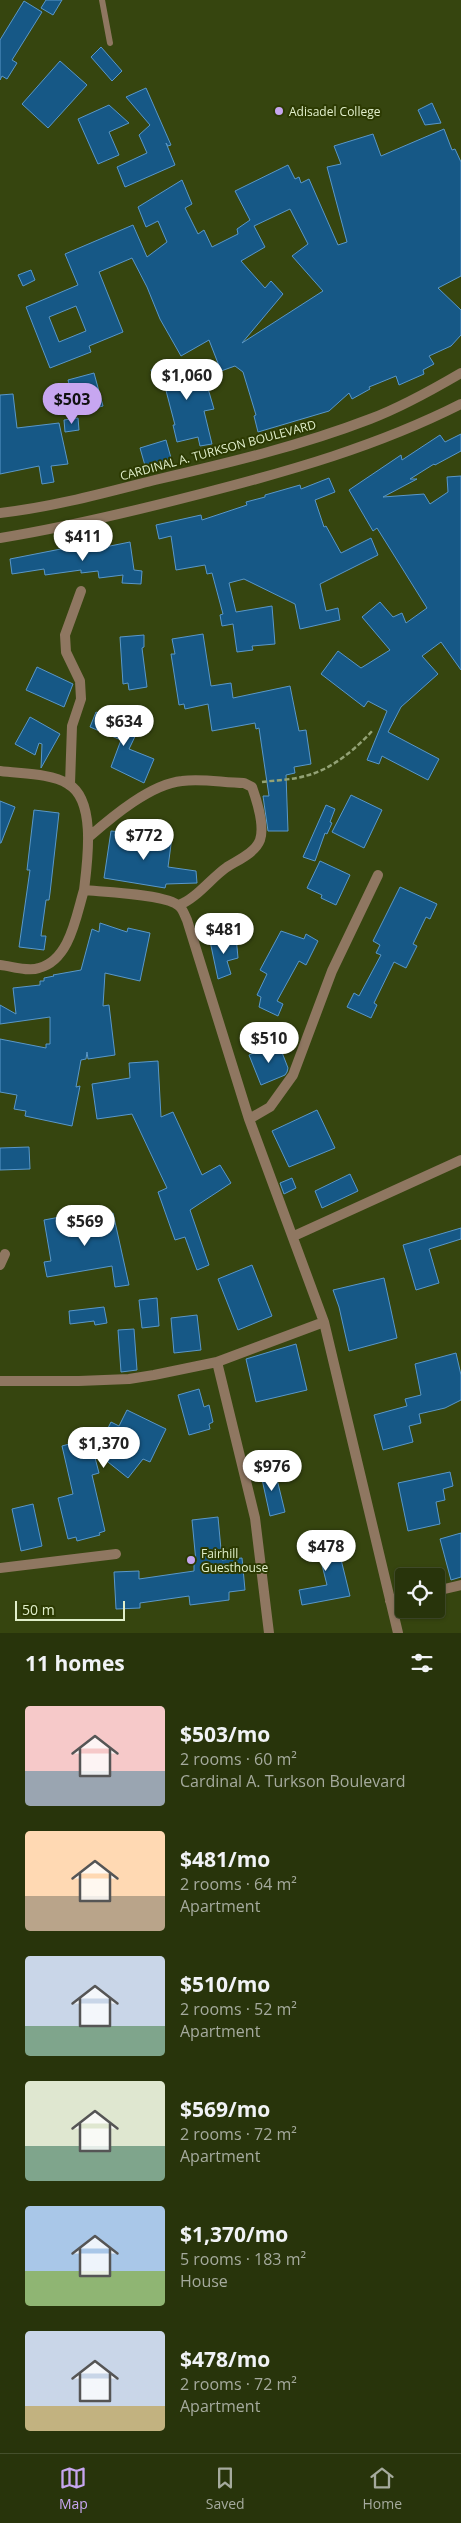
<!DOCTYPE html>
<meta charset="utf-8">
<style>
body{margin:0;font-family:"Open Sans",sans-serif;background:#303c14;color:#f1f3f6;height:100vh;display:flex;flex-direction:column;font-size:19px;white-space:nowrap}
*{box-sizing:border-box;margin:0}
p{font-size:16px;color:#a5aa9d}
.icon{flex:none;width:28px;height:28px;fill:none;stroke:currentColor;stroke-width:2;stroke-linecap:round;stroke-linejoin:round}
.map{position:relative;height:1633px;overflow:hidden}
.panel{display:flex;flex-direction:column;background:#28340b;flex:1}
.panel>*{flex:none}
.buttons{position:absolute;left:395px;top:1568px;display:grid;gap:10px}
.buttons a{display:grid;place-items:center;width:50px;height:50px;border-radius:5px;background:#28340b;box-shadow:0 1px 4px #0004,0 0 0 1px #444f2c;font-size:25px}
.scale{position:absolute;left:15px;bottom:12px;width:110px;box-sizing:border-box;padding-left:5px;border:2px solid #e1efcb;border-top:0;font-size:14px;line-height:18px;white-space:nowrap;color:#e1efcb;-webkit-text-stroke:4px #2c3a02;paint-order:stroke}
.price{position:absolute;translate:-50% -42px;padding:0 11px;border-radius:18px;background:#fff;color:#222;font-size:16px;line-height:32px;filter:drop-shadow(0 1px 2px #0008)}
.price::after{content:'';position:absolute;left:50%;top:30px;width:15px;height:11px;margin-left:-8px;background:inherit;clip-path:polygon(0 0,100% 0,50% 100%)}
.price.on{background:#c7a6f0;color:#111}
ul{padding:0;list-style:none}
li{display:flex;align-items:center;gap:15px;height:125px;padding:0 25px}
li span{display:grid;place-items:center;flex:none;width:140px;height:100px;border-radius:5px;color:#555}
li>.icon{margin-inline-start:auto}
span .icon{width:60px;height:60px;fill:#fffc;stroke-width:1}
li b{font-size:21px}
h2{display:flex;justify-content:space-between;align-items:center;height:60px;padding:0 25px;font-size:21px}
.tab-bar{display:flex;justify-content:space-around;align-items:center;height:70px;border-top:1px solid #444f2c;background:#28340b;font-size:14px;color:#a5aa9d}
.tab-bar a{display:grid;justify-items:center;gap:2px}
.tab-bar .on{color:#c7a6f0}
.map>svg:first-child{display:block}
.building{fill:#165886;stroke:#5997c9;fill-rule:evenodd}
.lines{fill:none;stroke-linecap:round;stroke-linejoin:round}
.path{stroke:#93a275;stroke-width:2.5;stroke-dasharray:5 2.5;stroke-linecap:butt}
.service{stroke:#8f7761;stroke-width:6}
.minor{stroke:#8f7761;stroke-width:10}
.tertiary{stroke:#8f7761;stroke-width:10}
.poi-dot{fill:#c7a6f0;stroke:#2c3a02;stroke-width:2}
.labels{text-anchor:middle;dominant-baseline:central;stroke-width:4;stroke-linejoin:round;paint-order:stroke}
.poi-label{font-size:12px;fill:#e1efcb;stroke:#2c3a02;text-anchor:start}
.street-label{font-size:12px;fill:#e1efcb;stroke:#2c3a02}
</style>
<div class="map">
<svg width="461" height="1633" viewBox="0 0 461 1633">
<rect width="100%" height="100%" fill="#36450f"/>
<path class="building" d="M46,0H62L53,15L41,8Z
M24,1L42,12L12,60L17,63L7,79L2,76L0,80V40Z
M101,47L122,71L112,81L91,57Z
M60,61L87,85L48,128L22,104Z
M146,88L171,145L168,146L166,143L175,165L125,187L117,167L147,153L139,135L150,125L126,97Z
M432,103L441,123L425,125L418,110Z
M109,105L129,123L109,132L119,155L98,164L78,119Z
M444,129L452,150L455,149L461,162V276L438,288L461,310V335L451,346L429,356L434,364L423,370L424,374L399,385L396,376L369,387L370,389L352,399L349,393L329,411L258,432L254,416L256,415L243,372L235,366L221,371L209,340L181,356L160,319L147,287L132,258L99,272L123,332L89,346L91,352L50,368L26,307L78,285L65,254L133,225L147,257L167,242L158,221L146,227L138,207L182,180L192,204L185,208L198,234L204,230L212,247L238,234L237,229L250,220L235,191L288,165L295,179L299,177L301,183L309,179L338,245L347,242L327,167L341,164L334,146L373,134L381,156ZM290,209L308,244L292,256L323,291L242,343L283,294L271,281L265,288L241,261L265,247L254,226ZM76,306L86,331L59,342L49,317Z
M31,270L35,280L23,286L18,275Z
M191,360L197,377L204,375L214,409L204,411L212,444L200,446L198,437L177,442L173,425H175L164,383L156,385L151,370Z
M94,373L103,406L76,413L68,380Z
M13,394L17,428L59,423L68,464L51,466L54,482L42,484L39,466L0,474V395Z
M78,418L79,430L65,432L64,420Z
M461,434V451L435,465L434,464L410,479H417L383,497L424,494L430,504L448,492L447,477L461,476V670L441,642L422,656L438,674L401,707L388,732L439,759L428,780L382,756L379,764L367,760L387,711L368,701L364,707L321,674L338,651L361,668L390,650L362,617L380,602L393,617L402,613L406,623L427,608L377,528L373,531L349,490L401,455L402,460L440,435L445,442Z
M166,440L171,458L146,469L140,448Z
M329,478L335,492L315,500L324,527L326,526L341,553L371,538L378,555L320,584L326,611L338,608L340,620L300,629L295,604L244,579L229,583L236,612L272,606L275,644L252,646L253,650L237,652L233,624L222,626L220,615L223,614L212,573L207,574L205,565L176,570L171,536L159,539L156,525L201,515L202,520L247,505L246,502L265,497V495L300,485L301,489Z
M130,542L134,570L142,571L141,584L122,583L123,575L99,578L98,571L81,573V570L45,575L44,569L12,574L10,559L76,546L77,549L105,547Z
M203,634L211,686L231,683L233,698L290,686L299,731L306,730L311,764L294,767L295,773L286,775L288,831H268L263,796H269L259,728L256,729L255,723L212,731L208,704L185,709L184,704L179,705L171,654H175L172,639Z
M144,635V647L142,648L147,687L129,690L128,683L123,684L120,637Z
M37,667L73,684L64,707L26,690Z
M96,712L127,725L129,721L140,726L129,749L154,759L144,783L111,767L121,740L90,727Z
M30,717L60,734L41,768L42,744L39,743L35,755L15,744Z
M351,795L382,810L364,848L332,832Z
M0,801L15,807L1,843H0Z
M326,805L335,809L330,822L332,823L327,834L325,833L315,861L303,857Z
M34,810L59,813L50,893L49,900H46L41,936H46L44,950L19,947L30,870H27Z
M111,831L172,837L168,867L196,871L197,883L166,884L165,888L104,878Z
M320,861L350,875L336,905L321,898L322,895L307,888Z
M400,887L437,904L430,919L426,917L413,944L417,946L406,968L394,962L374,1003L377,1005L371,1018L347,1007L354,993L359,996L381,955L376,953L380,945L373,941Z
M100,923L127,932L128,928L150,933L140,981L105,973L103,1006L109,1005L115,1055L88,1059L87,1052L86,1059L81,1060L76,1087L80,1086L72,1126L25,1116L26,1111L14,1109L17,1095L0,1092V1039L46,1048V1044H50V1017L0,1024V1005L16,1014L13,988L40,985V981H44V978L54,976L53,975L81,970L92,929L99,932Z
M281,931L304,939L306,934L318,941L306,965L299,961L277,1001L283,1004L278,1016L259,1007L261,997L257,995L267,974L260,970Z
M236,936L238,958L227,961L231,974L218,979L210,941Z
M278,1042L288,1068L287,1072L285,1075L261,1085L249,1055Z
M158,1061L161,1117L173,1112L202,1175L220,1165L231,1183L190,1210L209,1265L197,1270L185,1237L175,1240L158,1192L167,1188L132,1114L97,1119L92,1084L130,1078L129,1063Z
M317,1110L335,1148L289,1167L272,1131Z
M29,1147L30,1169L0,1170V1148Z
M350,1174L358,1191L322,1208L315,1191Z
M292,1178L296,1188L284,1194L280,1183Z
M113,1213L129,1285L115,1287L112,1266L47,1277L44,1262L51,1261L44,1220L76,1214L77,1222Z
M461,1228V1239L429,1249L439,1283L416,1290L403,1245Z
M252,1265L272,1316L238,1330L218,1279Z
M384,1278L397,1338L349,1351L339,1307L333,1290Z
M157,1298L159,1326L142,1328L139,1300Z
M104,1307L107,1323L95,1325L94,1321L70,1324L69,1311Z
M197,1315L201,1350L174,1353L171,1318Z
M134,1329L137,1370L121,1372L118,1330Z
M296,1344L307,1390L256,1402L246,1359Z
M456,1353L461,1375V1400L445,1408L419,1414L421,1423L409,1426L413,1442L383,1450L374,1415L407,1406L405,1399L421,1395L415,1364Z
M199,1389L204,1407L209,1405L213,1422L209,1424L210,1429L189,1435L178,1395Z
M127,1410L166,1429L150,1462L143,1459L128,1478L93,1450L99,1473L92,1475L105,1531L99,1533L100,1535L77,1541L76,1537L68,1539L58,1498L73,1494L62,1446L105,1434L111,1422L119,1426Z
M274,1467L285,1512L270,1516L260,1470Z
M450,1472L453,1486L443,1489L445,1500L436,1502L440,1524L408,1531L398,1483Z
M33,1504L42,1546L21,1551L12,1509Z
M218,1517L222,1560L242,1558L245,1590L229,1592V1600L190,1605L189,1596L140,1603V1608L116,1609L114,1572L139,1571V1579L194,1571V1563L196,1562L192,1520Z
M461,1533V1577L451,1580L440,1539Z
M335,1535L350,1596L302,1605L299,1590L327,1585L319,1553L305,1556L302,1543Z"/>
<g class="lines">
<path class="path" d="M262,782C276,780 292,780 305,776C331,770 356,749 373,730"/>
<path class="service" d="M102,0L110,43"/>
<path class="minor" d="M0,771C21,774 50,773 68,784C97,800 87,864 84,890C104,892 167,894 179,906C183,909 185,916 187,920L249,1119L324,1322L398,1633
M70,784L72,726L81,699L80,681L66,652L65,635L81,591
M90,836C113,816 151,784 182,781C202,778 224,783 244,783L252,787C257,801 265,825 260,840C255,853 238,860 227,867C211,878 197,898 179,905
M0,965C11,966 28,972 39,968C70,960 76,916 84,890
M249,1119L270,1107L293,1075L332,971L378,875
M294,1236L461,1160
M0,1265L5,1254
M217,1362L255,1518L269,1633
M0,1381H79L129,1379L154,1375L217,1362L324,1322
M0,1568L116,1554
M436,1591L461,1585
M390,1601L404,1598"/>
<path class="tertiary" d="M0,513C53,507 104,493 155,480C228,463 300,446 370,419C402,407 432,390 461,373
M0,538C68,527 134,511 200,494C290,471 378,446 461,404"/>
</g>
<g class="poi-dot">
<circle cx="279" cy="111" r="5"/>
<circle cx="191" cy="1560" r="5"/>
</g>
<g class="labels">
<g class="poi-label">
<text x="289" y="111">Adisadel College</text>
<text x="201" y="1553">Fairhill<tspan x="201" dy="14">Guesthouse</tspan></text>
</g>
<g class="street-label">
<text transform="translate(218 450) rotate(-15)">CARDINAL A. TURKSON BOULEVARD</text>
</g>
</g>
</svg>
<div class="buttons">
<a><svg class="icon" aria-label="locate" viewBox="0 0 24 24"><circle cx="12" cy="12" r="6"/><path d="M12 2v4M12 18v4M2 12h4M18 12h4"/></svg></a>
</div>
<div class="scale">50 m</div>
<b class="price" style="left:187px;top:401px">$1,060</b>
<b class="price on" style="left:72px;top:425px">$503</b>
<b class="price" style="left:83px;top:562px">$411</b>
<b class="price" style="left:124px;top:747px">$634</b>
<b class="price" style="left:144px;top:861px">$772</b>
<b class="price" style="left:224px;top:955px">$481</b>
<b class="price" style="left:269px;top:1064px">$510</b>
<b class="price" style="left:85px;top:1247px">$569</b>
<b class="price" style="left:104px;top:1469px">$1,370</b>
<b class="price" style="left:272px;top:1492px">$976</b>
<b class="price" style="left:326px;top:1572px">$478</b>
</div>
<section class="panel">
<h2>11 homes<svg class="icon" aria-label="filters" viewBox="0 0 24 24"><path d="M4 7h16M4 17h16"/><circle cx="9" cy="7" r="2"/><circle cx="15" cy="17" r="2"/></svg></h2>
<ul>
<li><span style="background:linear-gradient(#f6c9c9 65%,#9aa5b1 0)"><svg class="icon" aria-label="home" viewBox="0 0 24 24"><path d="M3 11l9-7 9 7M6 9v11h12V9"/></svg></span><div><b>$503/mo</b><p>2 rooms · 60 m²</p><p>Cardinal A. Turkson Boulevard</p></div></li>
<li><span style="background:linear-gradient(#ffd9b3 65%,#b9a48a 0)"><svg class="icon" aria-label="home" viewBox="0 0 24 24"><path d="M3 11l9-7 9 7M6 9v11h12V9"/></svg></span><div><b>$481/mo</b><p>2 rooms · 64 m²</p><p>Apartment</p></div></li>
<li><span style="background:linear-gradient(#c9d6e8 70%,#7fa58c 0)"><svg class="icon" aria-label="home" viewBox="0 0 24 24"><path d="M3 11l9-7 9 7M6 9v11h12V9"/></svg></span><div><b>$510/mo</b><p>2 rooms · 52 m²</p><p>Apartment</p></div></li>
<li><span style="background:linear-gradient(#dfe7d0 65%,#7fa58c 0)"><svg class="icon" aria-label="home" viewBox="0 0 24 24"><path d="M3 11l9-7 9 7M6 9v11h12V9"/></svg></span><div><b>$569/mo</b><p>2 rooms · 72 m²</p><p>Apartment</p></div></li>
<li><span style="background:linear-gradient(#a9c7e8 65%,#8fb573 0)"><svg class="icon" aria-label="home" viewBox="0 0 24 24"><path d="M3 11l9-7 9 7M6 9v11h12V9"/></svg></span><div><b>$1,370/mo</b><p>5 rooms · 183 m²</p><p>House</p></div></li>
<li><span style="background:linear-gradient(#c9d6e8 75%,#c2b280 0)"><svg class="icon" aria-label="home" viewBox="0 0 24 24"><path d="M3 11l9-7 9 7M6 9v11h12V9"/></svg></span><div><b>$478/mo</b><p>2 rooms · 72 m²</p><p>Apartment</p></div></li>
</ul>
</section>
<nav class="tab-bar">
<a class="on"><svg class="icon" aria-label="map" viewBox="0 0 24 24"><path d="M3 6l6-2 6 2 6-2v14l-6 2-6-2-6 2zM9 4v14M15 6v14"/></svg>Map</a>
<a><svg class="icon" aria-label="saved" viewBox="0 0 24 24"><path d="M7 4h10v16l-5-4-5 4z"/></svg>Saved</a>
<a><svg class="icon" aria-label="home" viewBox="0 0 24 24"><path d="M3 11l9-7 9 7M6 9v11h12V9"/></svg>Home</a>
</nav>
